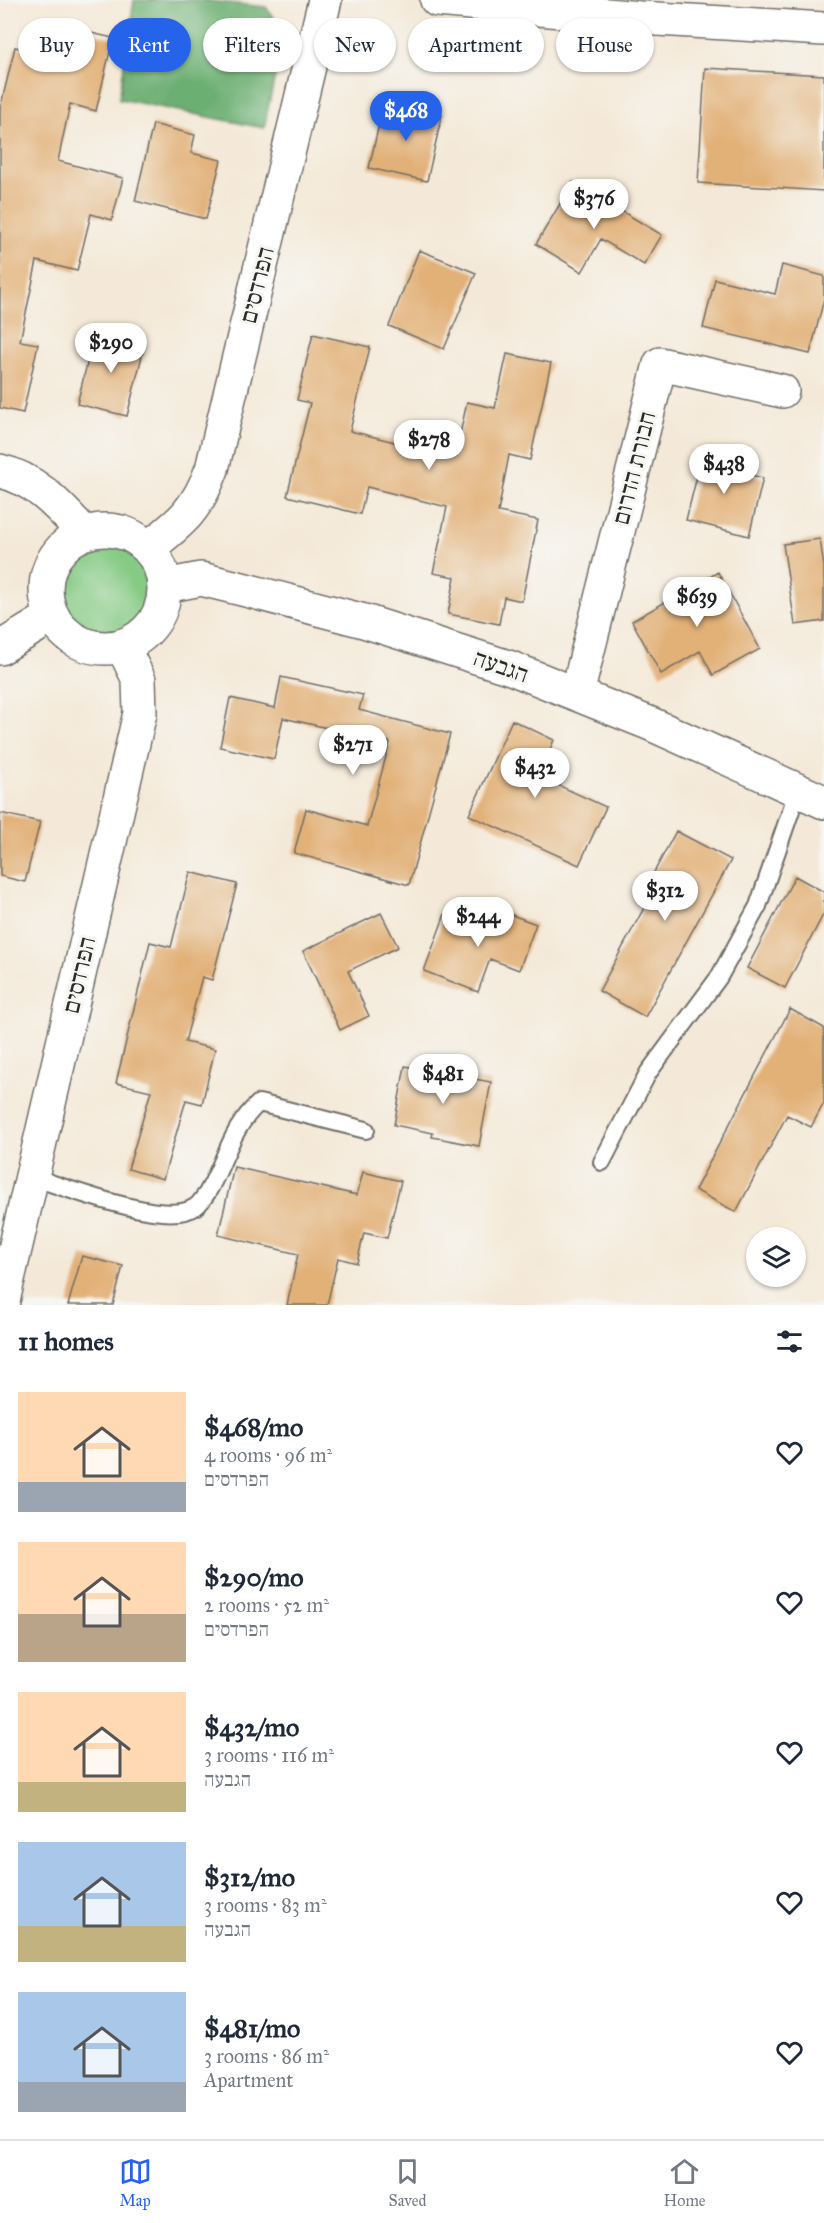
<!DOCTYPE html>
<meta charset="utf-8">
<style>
body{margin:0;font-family:"IM FELL Great Primer","Frank Ruhl Libre",serif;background:#f6f6f7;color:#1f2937;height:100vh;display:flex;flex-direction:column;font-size:22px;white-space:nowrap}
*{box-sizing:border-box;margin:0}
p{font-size:20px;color:#747a83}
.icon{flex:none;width:33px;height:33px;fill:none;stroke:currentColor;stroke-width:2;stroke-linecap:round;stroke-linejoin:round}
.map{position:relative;height:1305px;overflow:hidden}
.details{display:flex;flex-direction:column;background:#fff;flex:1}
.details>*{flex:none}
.guide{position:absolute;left:18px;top:18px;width:789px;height:54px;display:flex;gap:12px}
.controls{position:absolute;left:746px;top:1227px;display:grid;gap:12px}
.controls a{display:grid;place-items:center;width:60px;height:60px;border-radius:50%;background:#fff;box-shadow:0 2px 4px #0004;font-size:30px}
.price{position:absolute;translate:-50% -51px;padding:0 14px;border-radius:21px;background:#fff;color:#222;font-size:20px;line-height:39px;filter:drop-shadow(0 2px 3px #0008)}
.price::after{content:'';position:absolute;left:50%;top:36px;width:18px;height:14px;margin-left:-9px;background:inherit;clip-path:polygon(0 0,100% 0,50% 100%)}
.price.active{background:#2563eb;color:#fff}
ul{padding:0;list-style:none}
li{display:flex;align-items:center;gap:18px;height:150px;padding:0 18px}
li span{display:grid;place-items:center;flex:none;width:168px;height:120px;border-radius:0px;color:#555}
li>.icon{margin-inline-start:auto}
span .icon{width:72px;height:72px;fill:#fffc;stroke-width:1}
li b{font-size:26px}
h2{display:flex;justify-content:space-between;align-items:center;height:72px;padding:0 18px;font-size:26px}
.chip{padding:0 21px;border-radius:27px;background:#fff;box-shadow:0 2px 4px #0004;font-size:21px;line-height:54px}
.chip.active{background:#2563eb;color:#fff}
.tab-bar{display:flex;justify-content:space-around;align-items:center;height:84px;border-top:2px solid #e0e1e3;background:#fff;font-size:16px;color:#747a83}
.tab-bar a{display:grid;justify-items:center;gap:3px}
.tab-bar .active{color:#2563eb}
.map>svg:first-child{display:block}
.green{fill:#86cb85;stroke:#587b58;stroke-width:1.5}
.forest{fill:#6caf72;stroke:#4c6d4e;stroke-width:1.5}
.building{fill:#e2b178}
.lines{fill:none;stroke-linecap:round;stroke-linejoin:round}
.lane-casing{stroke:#716e68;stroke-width:20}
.street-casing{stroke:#716e68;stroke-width:36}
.primary-casing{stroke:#716e68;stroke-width:36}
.lane{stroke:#fff;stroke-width:16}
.street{stroke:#fff;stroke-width:33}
.primary{stroke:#fff;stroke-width:33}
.labels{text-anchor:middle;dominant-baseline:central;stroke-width:6;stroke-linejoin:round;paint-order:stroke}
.street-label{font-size:24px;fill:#2b2b2b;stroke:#f6f6f2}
</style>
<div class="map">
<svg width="824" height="1305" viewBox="0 0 824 1305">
<rect width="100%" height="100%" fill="#f6f6f2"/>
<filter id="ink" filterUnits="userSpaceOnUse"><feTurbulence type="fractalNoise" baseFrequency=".0167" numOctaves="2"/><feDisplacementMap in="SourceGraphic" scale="12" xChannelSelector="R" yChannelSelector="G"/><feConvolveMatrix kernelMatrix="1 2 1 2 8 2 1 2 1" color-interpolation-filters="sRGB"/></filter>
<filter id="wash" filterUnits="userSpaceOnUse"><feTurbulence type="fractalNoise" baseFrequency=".008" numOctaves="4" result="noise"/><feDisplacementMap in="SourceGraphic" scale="24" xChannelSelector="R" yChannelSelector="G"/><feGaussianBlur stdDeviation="1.35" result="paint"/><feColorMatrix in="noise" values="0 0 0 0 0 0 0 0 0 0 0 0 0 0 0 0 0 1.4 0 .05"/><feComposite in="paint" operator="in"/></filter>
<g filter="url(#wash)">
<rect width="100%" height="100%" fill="#f4e9d8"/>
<path class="green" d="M60 589a45 45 0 1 1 90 0a45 45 0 1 1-90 0Z"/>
<path class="forest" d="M134,0H200L266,7L284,33L264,128L119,99Z"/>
<g id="blocks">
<path class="building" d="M78,30L113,38L96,111L70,104L58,161L123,178L112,220L91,214L77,271L37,261L20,341L38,344L23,413L0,408V109L15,47L70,60Z
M705,68L824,75V191L698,183Z
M384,102L442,115L427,181L369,168Z
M153,124L195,135L191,153L221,160L206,219L135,201Z
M573,182L662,235L644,265L601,239L582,272L536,244Z
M419,250L476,273L444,349L389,326Z
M782,265L824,276V299L810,354L703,328L715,279L775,294Z
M95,332L145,344L127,416L77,404Z
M313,334L370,347L350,431L455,457L467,402L495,408L507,354L551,363L530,460L509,455L498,512L538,520L522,601L504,597L499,624L448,614L455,577L433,573L447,507L367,487L360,514L287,496L310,403L297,400Z
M704,448L735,455L731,470L763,478L749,536L686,520Z
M820,539L824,567V621L795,625L783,544Z
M718,572L760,649L713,675L700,651L661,674L632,621Z
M281,677L363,695L359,710L450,734L409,885L294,853L306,809L367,826L390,742L283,718L274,759L220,747L230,698L275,708Z
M512,720L554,740L538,776L606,807L579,865L469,815Z
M0,813L40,822L25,882L0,876Z
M676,831L731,860L645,1017L599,991L658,882L651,878Z
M190,872L237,884L212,980L202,977L185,1042L215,1049L202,1104L186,1100L163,1179L128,1169L151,1091L116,1083L150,942L171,947Z
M795,876L824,892V913L785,988L747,968Z
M496,909L536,924L519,970L490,959L478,992L424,971L445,914L488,930Z
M381,913L398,947L348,971L369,1016L340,1030L303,951Z
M790,1009L824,1028V1103L811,1127L787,1115L736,1212L695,1190Z
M405,1066L491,1082L479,1146L432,1137L433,1133L394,1125Z
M234,1167L357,1195L363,1172L401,1181L387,1238L364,1233L357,1263L338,1258L327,1305H287L298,1254L218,1235Z
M82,1256L123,1266L113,1305H68Z"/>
</g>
</g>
<g filter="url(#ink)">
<use href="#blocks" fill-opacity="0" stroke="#716e68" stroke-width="1.5"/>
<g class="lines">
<g class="lane-casing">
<path id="lane" d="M602,1162L648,1073L719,977L758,906L798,790
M32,1177C65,1187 166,1227 195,1207C199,1205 204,1197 207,1193C225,1163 231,1127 259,1103L366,1130"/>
</g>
<g class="street-casing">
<path id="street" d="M0,471C36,479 60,507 84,533
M46 589a59 59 0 1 1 118 0a59 59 0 1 1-118 0Z
M148,548C182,522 197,510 212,469L325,0
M165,586L201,579L242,589L364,621L511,668L651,724L824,802
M0,648L51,617
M577,694L660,364L782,391
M2,1305L140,713L139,680L123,647"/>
</g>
<g class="primary-casing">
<path id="primary" d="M437,0L640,18L824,29"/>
</g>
<use href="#lane" class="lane"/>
<use href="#street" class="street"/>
<use href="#primary" class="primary"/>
</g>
</g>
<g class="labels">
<g class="street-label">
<text transform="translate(257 285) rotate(-76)">הפרדסים</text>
<text transform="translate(634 468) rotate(-76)">חבורת הדרום</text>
<text transform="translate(501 666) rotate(19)">הגבעה</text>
<text transform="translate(79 975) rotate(-77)">הפרדסים</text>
</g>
</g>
</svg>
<div class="controls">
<a><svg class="icon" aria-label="layers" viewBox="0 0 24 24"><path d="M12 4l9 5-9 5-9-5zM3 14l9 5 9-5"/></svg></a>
</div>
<b class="price active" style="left:406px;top:142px">$468</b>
<b class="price" style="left:594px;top:230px">$376</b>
<b class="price" style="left:111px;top:374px">$290</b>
<b class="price" style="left:429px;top:471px">$278</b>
<b class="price" style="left:724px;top:495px">$438</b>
<b class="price" style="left:697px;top:628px">$639</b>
<b class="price" style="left:353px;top:776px">$271</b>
<b class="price" style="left:535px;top:799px">$432</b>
<b class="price" style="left:665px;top:922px">$312</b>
<b class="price" style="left:478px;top:948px">$244</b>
<b class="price" style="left:443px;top:1105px">$481</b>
<div class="guide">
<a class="chip">Buy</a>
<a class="chip active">Rent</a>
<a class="chip">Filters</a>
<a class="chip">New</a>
<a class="chip">Apartment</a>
<a class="chip">House</a>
</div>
</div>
<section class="details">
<h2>11 homes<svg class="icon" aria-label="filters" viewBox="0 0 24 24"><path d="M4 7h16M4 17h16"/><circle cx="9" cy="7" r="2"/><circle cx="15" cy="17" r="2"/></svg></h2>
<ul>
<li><span style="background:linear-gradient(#ffd9b3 75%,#9aa5b1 0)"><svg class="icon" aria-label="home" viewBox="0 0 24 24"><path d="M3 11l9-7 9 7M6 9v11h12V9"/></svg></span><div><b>$468/mo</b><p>4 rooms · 96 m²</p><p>הפרדסים</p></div><svg class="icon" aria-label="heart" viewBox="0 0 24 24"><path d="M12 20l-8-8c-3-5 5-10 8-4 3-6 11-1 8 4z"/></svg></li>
<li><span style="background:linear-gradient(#ffd9b3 60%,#b9a48a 0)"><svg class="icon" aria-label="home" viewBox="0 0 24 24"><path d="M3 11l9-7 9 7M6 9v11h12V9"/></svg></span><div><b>$290/mo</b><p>2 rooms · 52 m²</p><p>הפרדסים</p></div><svg class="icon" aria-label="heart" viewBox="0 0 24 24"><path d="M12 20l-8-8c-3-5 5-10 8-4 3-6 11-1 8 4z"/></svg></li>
<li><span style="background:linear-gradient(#ffd9b3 75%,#c2b280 0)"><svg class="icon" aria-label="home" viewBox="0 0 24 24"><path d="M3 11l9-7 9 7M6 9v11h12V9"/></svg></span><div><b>$432/mo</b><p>3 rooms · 116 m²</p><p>הגבעה</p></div><svg class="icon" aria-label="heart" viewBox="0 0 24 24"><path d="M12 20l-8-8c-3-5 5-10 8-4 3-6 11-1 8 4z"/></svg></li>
<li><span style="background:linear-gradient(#a9c7e8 70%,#c2b280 0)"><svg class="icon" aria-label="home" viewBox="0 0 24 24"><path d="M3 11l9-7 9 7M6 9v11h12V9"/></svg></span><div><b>$312/mo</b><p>3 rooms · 83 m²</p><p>הגבעה</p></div><svg class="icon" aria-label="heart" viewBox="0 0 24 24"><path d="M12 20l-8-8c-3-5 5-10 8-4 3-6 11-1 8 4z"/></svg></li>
<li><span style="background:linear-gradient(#a9c7e8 75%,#9aa5b1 0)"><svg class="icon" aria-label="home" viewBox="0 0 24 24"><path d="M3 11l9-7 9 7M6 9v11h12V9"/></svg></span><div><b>$481/mo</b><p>3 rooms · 86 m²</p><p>Apartment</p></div><svg class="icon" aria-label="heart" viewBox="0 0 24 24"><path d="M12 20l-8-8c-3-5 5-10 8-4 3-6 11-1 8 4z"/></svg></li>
</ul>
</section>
<nav class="tab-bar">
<a class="active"><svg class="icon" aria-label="map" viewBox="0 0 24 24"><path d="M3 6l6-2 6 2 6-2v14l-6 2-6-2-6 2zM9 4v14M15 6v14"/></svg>Map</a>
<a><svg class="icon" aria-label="saved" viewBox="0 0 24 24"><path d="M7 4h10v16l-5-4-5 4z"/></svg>Saved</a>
<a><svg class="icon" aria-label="home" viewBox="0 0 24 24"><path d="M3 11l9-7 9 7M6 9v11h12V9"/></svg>Home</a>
</nav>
